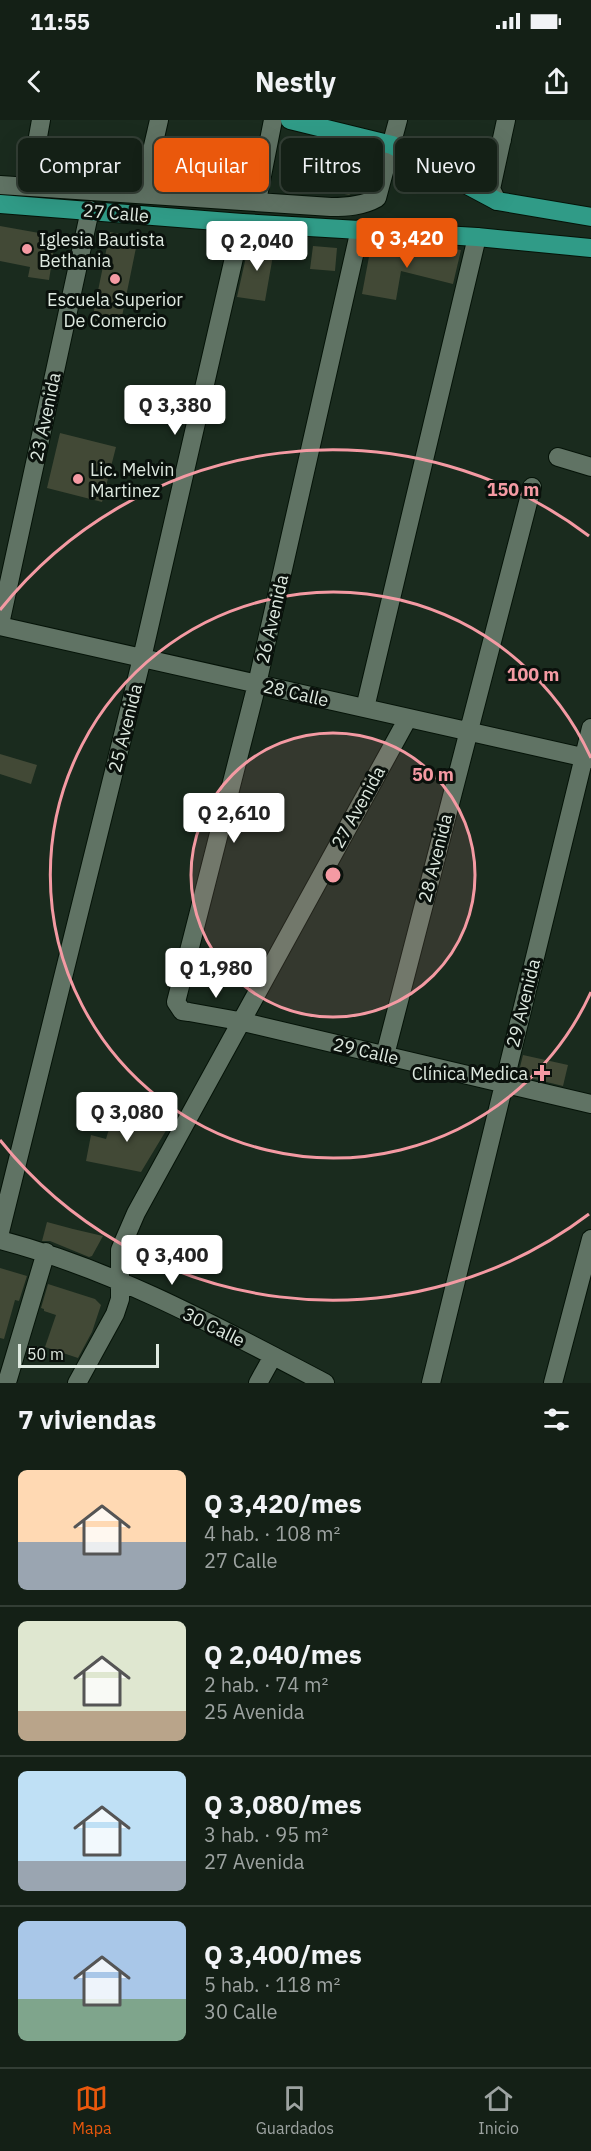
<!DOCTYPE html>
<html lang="es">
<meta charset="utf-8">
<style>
body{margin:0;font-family:"IBM Plex Sans",sans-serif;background:#1d281f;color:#f1f3f6;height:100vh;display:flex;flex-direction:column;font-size:22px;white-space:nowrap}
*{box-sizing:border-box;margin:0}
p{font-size:20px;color:#9da3a1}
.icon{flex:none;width:33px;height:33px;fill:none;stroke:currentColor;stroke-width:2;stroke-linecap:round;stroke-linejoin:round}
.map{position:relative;height:1263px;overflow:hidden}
.side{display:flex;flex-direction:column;background:#142016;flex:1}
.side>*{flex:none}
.banner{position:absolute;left:18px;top:18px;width:555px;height:54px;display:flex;gap:12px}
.scale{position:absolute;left:18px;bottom:15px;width:141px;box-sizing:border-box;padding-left:6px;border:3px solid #dee9e0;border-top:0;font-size:16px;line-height:21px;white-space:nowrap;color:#dee9e0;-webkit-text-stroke:4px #0a110c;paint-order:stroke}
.price{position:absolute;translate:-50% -51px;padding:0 14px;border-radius:6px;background:#fff;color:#222;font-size:20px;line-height:39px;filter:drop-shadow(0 2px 3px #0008)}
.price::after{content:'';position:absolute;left:50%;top:36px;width:18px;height:14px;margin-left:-9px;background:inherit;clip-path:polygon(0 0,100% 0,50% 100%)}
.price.active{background:#ea580c;color:#fff}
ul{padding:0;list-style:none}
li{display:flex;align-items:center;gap:18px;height:150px;padding:0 18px}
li+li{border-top:2px solid #333e35}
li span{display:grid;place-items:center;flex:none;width:168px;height:120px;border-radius:9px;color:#555}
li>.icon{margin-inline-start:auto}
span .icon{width:72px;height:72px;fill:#fffc;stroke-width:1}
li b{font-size:26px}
h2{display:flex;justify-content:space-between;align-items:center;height:72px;padding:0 18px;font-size:26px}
.pill{padding:0 21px;border-radius:9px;background:#142016;box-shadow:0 6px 24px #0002,0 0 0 2px #333e35;font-size:21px;line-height:54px}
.pill.active{background:#ea580c;color:#fff}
.status{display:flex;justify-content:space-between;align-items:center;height:42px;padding:0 30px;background:#142016;direction:ltr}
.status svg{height:16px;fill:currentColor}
header{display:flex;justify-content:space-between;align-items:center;height:78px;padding:0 18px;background:#142016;font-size:27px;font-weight:700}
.tabs{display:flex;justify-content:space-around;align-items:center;height:84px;border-top:2px solid #333e35;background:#142016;font-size:16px;color:#9da3a1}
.tabs a{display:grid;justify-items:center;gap:3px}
.tabs .active{color:#ea580c}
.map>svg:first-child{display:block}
.building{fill:#424936}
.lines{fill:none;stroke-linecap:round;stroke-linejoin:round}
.minor-casing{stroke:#051308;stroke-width:20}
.major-casing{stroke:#051308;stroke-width:20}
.minor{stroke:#607364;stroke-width:18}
.major{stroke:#309b87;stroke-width:18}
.ring{fill:none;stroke:#f49aa3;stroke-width:3}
.poi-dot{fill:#f49aa3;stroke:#0a110c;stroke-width:2}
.labels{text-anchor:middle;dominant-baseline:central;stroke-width:6;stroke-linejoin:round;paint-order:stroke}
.street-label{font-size:18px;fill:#dee9e0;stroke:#0a110c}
.poi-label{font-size:18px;fill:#dee9e0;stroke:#0a110c;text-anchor:start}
.centre{fill:#f49aa3;stroke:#0a110c;stroke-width:3}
.ring-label{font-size:18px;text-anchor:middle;font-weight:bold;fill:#f49aa3;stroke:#0a110c;stroke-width:6;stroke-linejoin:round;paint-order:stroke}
</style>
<div class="status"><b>11:55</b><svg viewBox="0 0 49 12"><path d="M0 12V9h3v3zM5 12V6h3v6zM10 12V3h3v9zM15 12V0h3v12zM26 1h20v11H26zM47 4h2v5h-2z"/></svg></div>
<header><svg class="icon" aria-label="back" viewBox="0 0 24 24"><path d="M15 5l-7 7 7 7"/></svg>Nestly<svg class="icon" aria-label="share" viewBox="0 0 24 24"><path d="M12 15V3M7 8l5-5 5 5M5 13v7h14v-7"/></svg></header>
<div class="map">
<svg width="591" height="1263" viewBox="0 0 591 1263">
<rect width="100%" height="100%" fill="#1a2b1e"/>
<path class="building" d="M329,36L367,44L362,67L349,75L322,69Z
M0,106L56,116L49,160L28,157L30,147L0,141Z
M110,112L138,118L120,206L92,200Z
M253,124H275L265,181L237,177L248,128Z
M313,126L337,128L335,151L310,149Z
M371,126L430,137L433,126L461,130L453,164L401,151L396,180L362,174Z
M60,313L116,327L102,382L47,368Z
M0,634L37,645L31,664L0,654Z
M523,935L568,945L563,966L518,955Z
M114,993L170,1004L141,1052L86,1041L91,1015L106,1019Z
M47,1102L73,1109L103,1116L92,1136L89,1137L50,1121H42Z
M0,1148L27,1156L19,1181L15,1180L4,1219L0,1218Z
M48,1164L95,1179L101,1185L92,1212L78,1238L45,1227L56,1195L44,1191V1189L41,1188Z"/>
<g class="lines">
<g class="minor-casing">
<path id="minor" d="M432,44C447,47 470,54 483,43C490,37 496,28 502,20
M0,65L331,87C347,87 363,86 377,78L398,0
M29,67L41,0
M142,74L159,0
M257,81L273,0
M497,81L491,69L506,0
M360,109L257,564L176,882L182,891L189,892L239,901L591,984
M558,337L591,347
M0,504L90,90
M0,506L591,639
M365,588L477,117
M385,935L532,367
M0,1112L142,538L242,103
M0,1120C115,1150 220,1208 325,1263
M8,1259L46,1132
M77,1263L115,1194L120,1179V1130L136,1093L408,598
M258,1263L273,1236
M431,1263L591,608
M553,1263L591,1119"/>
</g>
<g class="major-casing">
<path id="major" d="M290,0L392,25L497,81L591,97
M0,84L242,103L477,117L591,128"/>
</g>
<use href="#minor" class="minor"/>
<use href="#major" class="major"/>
</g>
<circle cx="333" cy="755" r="142" fill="#f49aa3" fill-opacity=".12"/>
<g class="ring">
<circle cx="333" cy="755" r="142"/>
<path d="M591 872A283 283 0 1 1 591 638"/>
<path d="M589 1094A425 425 0 0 1 0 1020M0 490A425 425 0 0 1 589 416"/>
</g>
<g class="poi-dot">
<circle cx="27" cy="129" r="6"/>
<circle cx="115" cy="159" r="6"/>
<circle cx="78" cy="359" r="6"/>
<path d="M539 944h6v6h6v6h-6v6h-6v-6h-6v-6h6z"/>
</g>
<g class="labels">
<g class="street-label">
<text transform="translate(116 93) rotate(5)">27 Calle</text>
<text transform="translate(45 297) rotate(-78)">23 Avenida</text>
<text transform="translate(272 499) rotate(-77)">26 Avenida</text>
<text transform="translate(296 573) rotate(13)">28 Calle</text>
<text transform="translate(125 608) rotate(-76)">25 Avenida</text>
<text transform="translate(358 687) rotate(-61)">27 Avenida</text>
<text transform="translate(435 738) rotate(-76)">28 Avenida</text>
<text transform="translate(523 883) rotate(-76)">29 Avenida</text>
<text transform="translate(366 931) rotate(13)">29 Calle</text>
<text transform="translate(214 1207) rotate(26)">30 Calle</text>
</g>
<g class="poi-label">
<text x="39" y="119">Iglesia Bautista<tspan x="39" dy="21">Bethania</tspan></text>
<text x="115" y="179" text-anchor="middle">Escuela Superior<tspan x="115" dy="21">De Comercio</tspan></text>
<text x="90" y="349">Lic. Melvin<tspan x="90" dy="21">Martinez</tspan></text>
<text x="528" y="953" text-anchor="end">Clínica Medica</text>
</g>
</g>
<circle cx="333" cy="755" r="9" class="centre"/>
<g class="ring-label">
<text x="513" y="376">150 m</text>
<text x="533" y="561">100 m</text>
<text x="433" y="661">50 m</text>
</g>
</svg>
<div class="scale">50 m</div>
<b class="price active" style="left:407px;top:149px">Q 3,420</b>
<b class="price" style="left:257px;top:152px">Q 2,040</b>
<b class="price" style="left:175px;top:316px">Q 3,380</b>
<b class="price" style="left:234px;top:724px">Q 2,610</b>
<b class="price" style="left:216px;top:879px">Q 1,980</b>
<b class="price" style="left:127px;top:1023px">Q 3,080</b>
<b class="price" style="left:172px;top:1166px">Q 3,400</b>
<div class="banner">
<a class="pill">Comprar</a>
<a class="pill active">Alquilar</a>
<a class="pill">Filtros</a>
<a class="pill">Nuevo</a>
</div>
</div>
<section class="side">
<h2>7 viviendas<svg class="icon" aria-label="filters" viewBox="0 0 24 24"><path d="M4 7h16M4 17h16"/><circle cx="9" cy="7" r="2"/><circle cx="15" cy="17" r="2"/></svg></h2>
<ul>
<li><span style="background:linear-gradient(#ffd9b3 60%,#9aa5b1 0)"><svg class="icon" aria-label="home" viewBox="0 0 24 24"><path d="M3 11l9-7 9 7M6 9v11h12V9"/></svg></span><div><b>Q 3,420/mes</b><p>4 hab. · 108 m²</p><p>27 Calle</p></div></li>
<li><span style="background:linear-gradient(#dfe7d0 75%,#b9a48a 0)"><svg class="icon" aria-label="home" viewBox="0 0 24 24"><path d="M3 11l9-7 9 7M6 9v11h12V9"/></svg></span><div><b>Q 2,040/mes</b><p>2 hab. · 74 m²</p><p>25 Avenida</p></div></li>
<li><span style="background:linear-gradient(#bfe0f5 75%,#9aa5b1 0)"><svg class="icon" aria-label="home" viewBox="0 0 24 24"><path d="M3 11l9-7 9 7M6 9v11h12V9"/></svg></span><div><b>Q 3,080/mes</b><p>3 hab. · 95 m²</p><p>27 Avenida</p></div></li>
<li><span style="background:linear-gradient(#a9c7e8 65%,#7fa58c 0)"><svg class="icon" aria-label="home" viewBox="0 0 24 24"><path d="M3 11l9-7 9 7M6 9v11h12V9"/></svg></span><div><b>Q 3,400/mes</b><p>5 hab. · 118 m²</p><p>30 Calle</p></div></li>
</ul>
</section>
<nav class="tabs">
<a class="active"><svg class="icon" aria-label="map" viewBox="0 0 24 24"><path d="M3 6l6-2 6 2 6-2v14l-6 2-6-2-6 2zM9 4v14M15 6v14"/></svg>Mapa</a>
<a><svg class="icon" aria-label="saved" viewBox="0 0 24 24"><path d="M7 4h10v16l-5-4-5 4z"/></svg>Guardados</a>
<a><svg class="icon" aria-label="home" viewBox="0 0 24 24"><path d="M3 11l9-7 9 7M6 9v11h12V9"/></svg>Inicio</a>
</nav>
